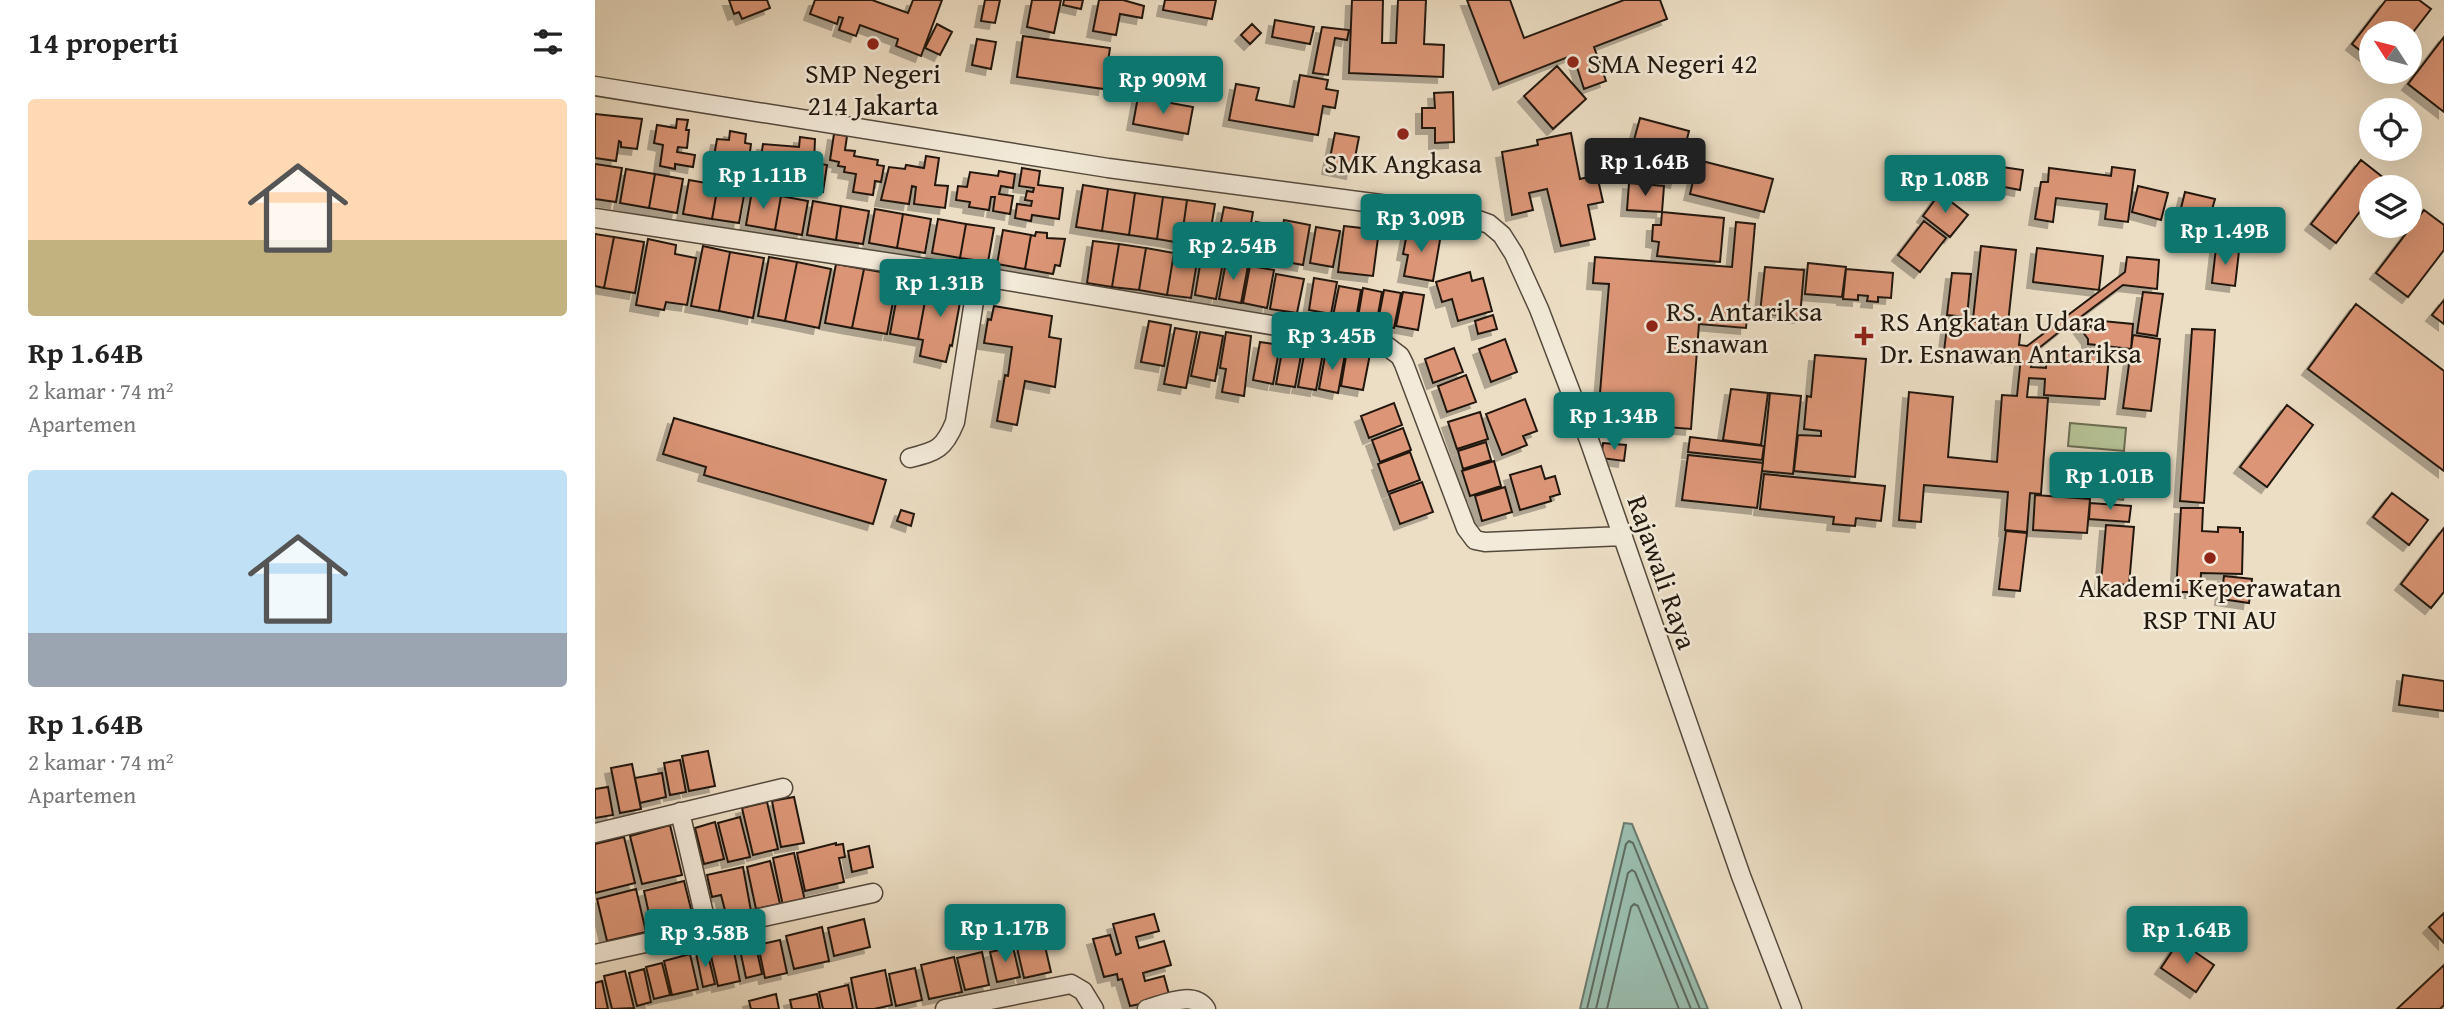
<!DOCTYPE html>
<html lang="id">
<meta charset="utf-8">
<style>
body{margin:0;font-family:"Gentium Book Plus",serif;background:#f6f6f6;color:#222;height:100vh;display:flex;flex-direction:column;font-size:26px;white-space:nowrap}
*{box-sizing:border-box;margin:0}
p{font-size:23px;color:#767676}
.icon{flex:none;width:38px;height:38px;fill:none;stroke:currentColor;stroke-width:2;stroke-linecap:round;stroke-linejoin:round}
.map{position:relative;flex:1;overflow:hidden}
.drawer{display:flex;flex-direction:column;background:#fff;width:595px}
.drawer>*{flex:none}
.needle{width:46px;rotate:306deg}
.tools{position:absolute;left:1764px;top:21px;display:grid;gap:14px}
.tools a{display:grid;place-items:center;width:63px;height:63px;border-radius:50%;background:#fff;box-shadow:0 7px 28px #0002;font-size:35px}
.price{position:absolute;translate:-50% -60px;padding:0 16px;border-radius:7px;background:#0f766e;color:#fff;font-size:23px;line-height:46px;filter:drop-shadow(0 2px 4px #0008)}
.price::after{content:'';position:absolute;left:50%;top:42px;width:21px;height:16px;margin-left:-10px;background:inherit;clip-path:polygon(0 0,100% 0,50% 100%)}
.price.current{background:#222;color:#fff}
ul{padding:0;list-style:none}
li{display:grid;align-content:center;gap:14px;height:371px;padding:0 28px}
li span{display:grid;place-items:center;height:217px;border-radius:7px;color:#555}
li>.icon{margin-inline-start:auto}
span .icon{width:126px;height:126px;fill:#fffc;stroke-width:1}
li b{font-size:30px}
h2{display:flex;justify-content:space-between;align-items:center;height:84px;padding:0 28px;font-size:30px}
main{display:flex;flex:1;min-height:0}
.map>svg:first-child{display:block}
.green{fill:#b5c296;stroke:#6c6e53;stroke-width:2}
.water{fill:#9abdae;stroke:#6a7b6f;stroke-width:2}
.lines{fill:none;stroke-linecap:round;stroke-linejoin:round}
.shore{stroke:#5e6b5f;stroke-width:2}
.building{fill:#dc9677;stroke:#221910;stroke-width:2;filter:url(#shadow)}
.minor-casing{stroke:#544a3d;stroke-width:21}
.minor{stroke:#f3ead9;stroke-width:18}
.poi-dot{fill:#8f2418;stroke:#f3ead9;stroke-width:2.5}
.labels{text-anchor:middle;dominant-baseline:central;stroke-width:5;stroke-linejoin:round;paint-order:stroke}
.poi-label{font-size:28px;fill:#221910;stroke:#f3ead9;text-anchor:start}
.street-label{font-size:28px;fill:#221910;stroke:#f3ead9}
</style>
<main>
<section class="drawer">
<h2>14 properti<svg class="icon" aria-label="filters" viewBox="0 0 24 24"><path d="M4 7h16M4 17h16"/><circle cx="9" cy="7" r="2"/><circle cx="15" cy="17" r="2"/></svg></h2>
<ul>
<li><span style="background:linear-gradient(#ffd9b3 65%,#c2b280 0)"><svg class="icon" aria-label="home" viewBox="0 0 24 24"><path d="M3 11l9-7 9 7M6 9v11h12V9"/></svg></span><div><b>Rp 1.64B</b><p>2 kamar · 74 m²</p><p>Apartemen</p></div></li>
<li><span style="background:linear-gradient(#bfe0f5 75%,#9aa5b1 0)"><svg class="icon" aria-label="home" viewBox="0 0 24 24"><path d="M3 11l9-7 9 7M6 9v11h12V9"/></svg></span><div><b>Rp 1.64B</b><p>2 kamar · 74 m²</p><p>Apartemen</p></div></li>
</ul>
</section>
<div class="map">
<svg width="1849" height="1009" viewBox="0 0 1849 1009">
<defs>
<filter id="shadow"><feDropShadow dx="-6" dy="6" stdDeviation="0" flood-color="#0004"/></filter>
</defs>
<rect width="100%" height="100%" fill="#ecdec4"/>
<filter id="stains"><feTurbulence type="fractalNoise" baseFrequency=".00286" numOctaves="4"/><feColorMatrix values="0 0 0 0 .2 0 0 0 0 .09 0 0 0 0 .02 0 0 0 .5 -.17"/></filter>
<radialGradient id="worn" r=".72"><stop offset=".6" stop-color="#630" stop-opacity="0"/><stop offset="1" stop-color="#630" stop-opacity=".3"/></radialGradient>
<path class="green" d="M1475,423L1531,428L1529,451L1473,446Z
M1469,460L1533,469L1528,500L1464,492Z"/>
<path class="water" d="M1029,823L1037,824L1113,1009H985Z"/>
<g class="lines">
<path class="shore" d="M992,1009L1031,844L1034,841L1038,843L1105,1009
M1001,1009L1033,873L1037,870L1040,872L1096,1009
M1012,1009L1036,907L1039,904L1043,906L1084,1009"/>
</g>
<path class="building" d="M134,0H172L175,8L147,19L144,12L139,14Z
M220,0H277L313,13L318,0H347L326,56L301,46L303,39L265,25L261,36L244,30L248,18L244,17L242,24L215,14Z
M390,0H405L400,23L386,21Z
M437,0H466L459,33L432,27Z
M469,0H488L486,9L468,5Z
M504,0H528L549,6L547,18L525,14L521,35L498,31Z
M570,0H621L617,19L568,10Z
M757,0H788L787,43H801L803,0H831L829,44L849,45L848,77L754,73Z
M872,0H915L929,38L1029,0H1065L1072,19L999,47L1011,81L989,89L978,55L904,84Z
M1791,0H1824L1836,9L1815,36V33H1776V59L1757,44Z
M680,20L719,27L715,44L677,37Z
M342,24L357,32L345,55L330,48Z
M657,24L666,33L655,44L646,35Z
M727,27L754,30L752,40L740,38L733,75L718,73Z
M428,36L515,48L509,89L422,77Z
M1849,37V112L1813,84Z
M382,39L401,42L396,69L377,65Z
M962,66L991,99L958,129L929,96Z
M705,75L733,80L731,89L743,91L740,108L728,106L723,135L634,120L641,84L664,88L661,100L699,107Z
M858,92L859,142L840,143V128H827V108H840L839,93Z
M543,97L598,107L593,134L538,124Z
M0,114L47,119L42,149L26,147V142L24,141L21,161L0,158Z
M1045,118L1094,131L1081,182L1031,169Z
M82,119L93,120L91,130H94L92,148L83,147L82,152L100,155L98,167L80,164V169L65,166L68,145L59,143L62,125L81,128Z
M135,131L151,134L150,143L156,144L155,152L162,153L160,163L151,162L148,178L116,173L122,139L134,140Z
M740,133L764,137L757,173L733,168Z
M976,133L985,179L1002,175L1008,202L993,205L1000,239L966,246L952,189L934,193L938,210L917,215L907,152L943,145L942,140Z
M239,134L252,136L250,150L260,151L259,156L283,160L282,165L289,166L286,182L280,181L278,195L258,192L261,174L249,172L250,167L243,166L244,162L235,160Z
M205,137L220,139L219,163L232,165L228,192L208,189L209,187L162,182L168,144L204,147Z
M331,156L344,158L340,185L353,186L350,208L319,204L321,187L317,186L314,204L286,200L294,167L310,169L311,165L329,168Z
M1103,160L1178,179L1169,212L1095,194Z
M1766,160L1790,179L1783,187H1776V197L1741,243L1716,224Z
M0,164L27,168L21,202L0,199Z
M1407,167L1428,170L1425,190L1404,186Z
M1517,167L1540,170L1533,222L1510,219L1512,204L1461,198L1458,222L1440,219L1446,182H1453L1454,168L1516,176Z
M427,168L445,171L443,185L468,188L464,219L437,215L436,221L420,218L422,204L436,206L437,201L430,200L432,191L438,192L439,188L424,186Z
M31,169L60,174L54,208L25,203Z
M404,171L420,174L418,188L406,186L404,194L418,196L415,214L398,211L400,197H396L394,210L374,207L375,202L361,200L363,186L372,187L375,172L403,176Z
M60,174L88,179L82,213L54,208Z
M94,180L123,185L117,219L88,214Z
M1034,183L1069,186L1067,212L1032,210Z
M123,185L150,190L144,223L117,219Z
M488,185L513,189L507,231L481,227Z
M1543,186L1573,193L1566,220L1537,212Z
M513,189L540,193L534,235L507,231Z
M157,191L186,196L180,230L151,225Z
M1590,192L1620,199L1612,227L1583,220Z
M540,193L568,197L562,239L534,235Z
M1345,193L1373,215L1355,237L1328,216Z
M186,196L213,201L207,235L180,230Z
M568,197L592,200L586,243L562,239Z
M592,200L620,204L613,247L586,243Z
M218,201L246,206L241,240L212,235Z
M246,206L274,211L268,244L241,240Z
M629,207L658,212L650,257L620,252Z
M280,209L308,214L302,248L274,243Z
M1829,210L1849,225V250L1813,297L1781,273Z
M1067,212L1129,218L1125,262L1062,256L1064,242L1057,241L1058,225H1066Z
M308,214L336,219L330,253L302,248Z
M343,219L371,224L365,258L337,253Z
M689,220L715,225L708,265L681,260Z
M1329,221L1351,238L1325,272L1303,255Z
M661,222L683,226L677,264L654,260Z
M1141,222L1160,224L1151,328L1104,324L1096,429L1023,423V416H1020L1022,395L1005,393L1014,284L998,283L1000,257L1137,267Z
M371,224L399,228L393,262L365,258Z
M749,226L784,230L778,276L743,272Z
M721,227L745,231L738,267L715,263Z
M813,228L846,234L838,281L809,276L813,255L808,254Z
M408,230L436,235L430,269L402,264Z
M441,232L452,233V238L470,239L465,266L460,265L458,274L430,269L436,235L440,236Z
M0,234L19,237L9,288L0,286Z
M19,237L49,242L40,293L9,288Z
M53,239L81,245L80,254L101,258L92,305L71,302L69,310L41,305Z
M498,241L524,244L517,287L492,283Z
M524,244L551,248L544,290L517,287Z
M108,246L135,252L124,311L96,306Z
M1386,246L1421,250L1413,323L1378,319Z
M551,248L579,253L572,295L544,290Z
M1442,248L1508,256L1504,290L1438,282Z
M1621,248L1644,251L1640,286L1617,283Z
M135,252L169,258L158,318L124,311Z
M579,253L603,256L596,298L572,295Z
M174,257L202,262L190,321L163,316Z
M1532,257L1564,260L1562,289L1528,285L1487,316L1496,328L1497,320L1538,324L1536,349L1493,344V339L1479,320L1439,352L1436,367L1451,368L1452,352L1514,357L1510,399L1449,395L1450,379L1434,378L1432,397L1453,398L1446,494L1435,493L1432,532L1410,530L1413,492L1329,485L1326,522L1304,520L1314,392L1358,397L1353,457L1402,462L1407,395L1422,396L1426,357L1423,356L1422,359L1349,351L1353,319L1426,327L1424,345L1432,346L1530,272Z
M606,259L628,263L621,299L600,295Z
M202,262L236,269L224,328L190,321Z
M631,262L653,266L646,303L624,299Z
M1213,263L1251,267L1247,297L1210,294Z
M241,264L269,269L257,328L230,323Z
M655,266L679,270L672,308L648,303Z
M1170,267L1209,270L1205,317L1165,313Z
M269,269L303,275L292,334L257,328Z
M1251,269L1298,273L1296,298L1283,297V302L1272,301L1273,296L1263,295V300L1248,299Z
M875,272L877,281L888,278L897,311L863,321L857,299L847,302L841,282Z
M1357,273L1376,274L1372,317L1352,315Z
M681,274L709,279L702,313L675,309Z
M306,275L334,280L323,339L295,334Z
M719,278L742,282L736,314L714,310Z
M334,280L368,286L357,346L355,345L351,362L325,356L328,340L323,339Z
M744,286L766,290L760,325L737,321Z
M768,288L787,292L781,326L762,323Z
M789,290L806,293L799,328L782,326Z
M808,292L829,295L823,330L801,326Z
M1548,292L1568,294L1562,336L1542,333Z
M1849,300V324L1837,315Z
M1761,304L1849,371V471L1713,369Z
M399,306L457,316L454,337L466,339L460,387L430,381L422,425L402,421L410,375L413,376L417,347L389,343L393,319L396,320Z
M898,315L902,329L883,334L880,321Z
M554,321L576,325L569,366L546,362Z
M580,328L602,332L591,388L569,384Z
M1597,329L1620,330L1609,503L1585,501Z
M605,332L628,336L620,381L596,376Z
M631,332L656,336L649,396L627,392L631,369L625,368Z
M1538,335L1565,339L1556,411L1528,408Z
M910,339L922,372L896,382L884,349Z
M665,342L685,345L678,384L658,380Z
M688,346L707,350L700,387L681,384Z
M859,348L868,372L838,383L830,359Z
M710,350L728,353L721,390L703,387Z
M752,350L775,354L768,390L746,386Z
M731,351L750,354L743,393L724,389Z
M1220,355L1271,359L1260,477L1199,471L1203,435L1226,436V431L1209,429L1212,396L1216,397Z
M871,375L881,402L852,412L843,386Z
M1136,389L1173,393L1166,445L1128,440Z
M1175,393L1206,396L1198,474L1167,471Z
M930,399L942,431L928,436L932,445L907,455L891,414Z
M799,403L807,425L774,438L766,416Z
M1692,405L1718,425L1672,487L1645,467Z
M885,412L893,439L862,449L853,422Z
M79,418L291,480L278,524L109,475L111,467L68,454Z
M808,428L816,450L785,462L777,440Z
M1095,437L1169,446L1167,460L1093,452Z
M891,442L896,460L868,469L863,451Z
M1008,443L1031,445L1029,461L1006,458Z
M815,452L825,480L793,492L783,464Z
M1093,455L1168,463L1162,508L1087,500Z
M899,461L906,486L875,496L867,471Z
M946,466L950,479L960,476L965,494L955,497L956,501L925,510L915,475Z
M1169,474L1290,486L1286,521L1261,518L1260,526L1238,524L1239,517L1165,509Z
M827,482L838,512L805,524L794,494Z
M910,487L917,512L887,521L880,496Z
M1797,493L1833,520L1814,545L1778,517Z
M1440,495L1495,499L1492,533L1438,530Z
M1495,503L1536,506L1534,522L1494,519Z
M1586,508H1608L1607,531L1623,532V527L1645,528V532H1648L1647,574L1606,573L1605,592H1581Z
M306,510L319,514L316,526L302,521Z
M1511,525L1539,527L1534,585L1506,583Z
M1849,528V592L1836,608L1806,584Z
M1411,531L1432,533L1425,591L1404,589Z
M1629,576L1657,579L1654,603L1626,599Z
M1808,675L1849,681V711L1804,705Z
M113,751L120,786L94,791L87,756Z
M85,760L91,792L75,795L69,763Z
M37,764L46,809L25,813L16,768Z
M67,773L71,797L45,803L40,778Z
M13,787L18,815L0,818V789Z
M199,797L209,843L186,847L177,801Z
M172,802L183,849L158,855L147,808Z
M145,817L155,857L133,862L123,823Z
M120,822L129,859L109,864L100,828Z
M75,825L87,875L47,884L35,836Z
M29,837L40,883L0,893V844Z
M241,843V845L248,844L250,857L244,858L249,882L210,891L202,853Z
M274,846L278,867L257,872L253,851Z
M199,853L210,901L188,906L178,858Z
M175,861L185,904L161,909L152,867Z
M148,867L156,911L132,918L126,895L117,897L112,875Z
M89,881L99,921L58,932L49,891Z
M41,889L51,932L12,941L2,899Z
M1849,913V943L1834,927Z
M559,914L564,931L541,937L544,948L569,941L576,965L548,973L550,981L569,976L575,998L535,1006L527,979L523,980L522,974L509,977L498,939L515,935L521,955L526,953L518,924Z
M269,919L275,947L239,956L233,928Z
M227,927L234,961L199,969L191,936Z
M185,940L192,973L170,978L163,945Z
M1584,941L1619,965L1601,992L1566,968Z
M449,942L456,972L429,978L422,948Z
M138,947L145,981L123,986L115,952Z
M161,947L167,974L151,978L145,950Z
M418,947L425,977L402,982L395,952Z
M112,951L120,984L108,987L101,953Z
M387,952L394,985L370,990L362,958Z
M95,954L103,989L77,995L69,961Z
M359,957L367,992L334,999L326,965Z
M67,963L75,995L59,999L51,967Z
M1849,965V1005L1845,1009H1802Z
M320,968L327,1000L301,1006L294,974Z
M49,969L56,1002L42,1006L34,973Z
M290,970L297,1005L279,1009H262L256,978Z
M30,971L39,1008L17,1009L9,976Z
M7,981L13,1009H0V983Z
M253,985L258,1009H228L224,992Z
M181,994L184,1009H156L154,1001Z
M222,994L225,1009H197L195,1000Z"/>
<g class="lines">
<g class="minor-casing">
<path id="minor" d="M0,86L513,168L869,215L894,224L907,235L919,254L944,309L994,440L1146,876L1197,1009
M0,218L383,276L789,344L805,356L809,364L871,528L880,540L890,542L1028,536
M315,458C342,451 349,449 360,422L383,276
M85,812L113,931
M0,833L188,788
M0,954L278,893
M350,1009L476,984L488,991L499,1009
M552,1009C570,1004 599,990 611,1009"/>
</g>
<use href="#minor" class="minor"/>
</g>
<g class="poi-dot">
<circle cx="278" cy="44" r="7"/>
<circle cx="978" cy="62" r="7"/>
<circle cx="808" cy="134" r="7"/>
<circle cx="1057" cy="326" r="7"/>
<path d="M1265.5 325.5h7v7h7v7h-7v7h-7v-7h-7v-7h7z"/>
<circle cx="1615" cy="558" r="7"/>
</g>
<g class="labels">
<g class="poi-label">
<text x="992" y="62">SMA Negeri 42</text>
<text x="278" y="72" text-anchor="middle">SMP Negeri<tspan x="278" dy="32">214 Jakarta</tspan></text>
<text x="808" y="162" text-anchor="middle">SMK Angkasa</text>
<text x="1071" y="310">RS. Antariksa<tspan x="1071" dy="32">Esnawan</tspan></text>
<text x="1285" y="320">RS Angkatan Udara<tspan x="1285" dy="32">Dr. Esnawan Antariksa</tspan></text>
<text x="1615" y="586" text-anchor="middle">Akademi Keperawatan<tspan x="1615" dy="32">RSP TNI AU</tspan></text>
</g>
<g class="street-label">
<text transform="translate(1068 572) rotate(71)">Rajawali Raya</text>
</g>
</g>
<rect width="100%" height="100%" filter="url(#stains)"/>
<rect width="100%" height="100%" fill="url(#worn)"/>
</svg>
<div class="tools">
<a><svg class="needle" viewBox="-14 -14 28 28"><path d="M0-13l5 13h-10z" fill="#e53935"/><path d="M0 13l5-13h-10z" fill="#767676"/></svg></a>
<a><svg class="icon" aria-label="locate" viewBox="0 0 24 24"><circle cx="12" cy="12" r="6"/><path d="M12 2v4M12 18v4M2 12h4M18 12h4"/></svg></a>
<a><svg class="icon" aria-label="layers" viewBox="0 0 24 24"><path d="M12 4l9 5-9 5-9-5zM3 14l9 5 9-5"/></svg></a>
</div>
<b class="price" style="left:568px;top:116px">Rp 909M</b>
<b class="price current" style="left:1050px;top:198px">Rp 1.64B</b>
<b class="price" style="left:168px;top:211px">Rp 1.11B</b>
<b class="price" style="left:1350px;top:215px">Rp 1.08B</b>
<b class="price" style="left:826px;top:254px">Rp 3.09B</b>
<b class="price" style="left:1630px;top:267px">Rp 1.49B</b>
<b class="price" style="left:638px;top:282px">Rp 2.54B</b>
<b class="price" style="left:345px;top:319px">Rp 1.31B</b>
<b class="price" style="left:737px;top:372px">Rp 3.45B</b>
<b class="price" style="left:1019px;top:452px">Rp 1.34B</b>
<b class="price" style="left:1515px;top:512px">Rp 1.01B</b>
<b class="price" style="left:410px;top:964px">Rp 1.17B</b>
<b class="price" style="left:1592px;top:966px">Rp 1.64B</b>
<b class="price" style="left:110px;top:969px">Rp 3.58B</b>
</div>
</main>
